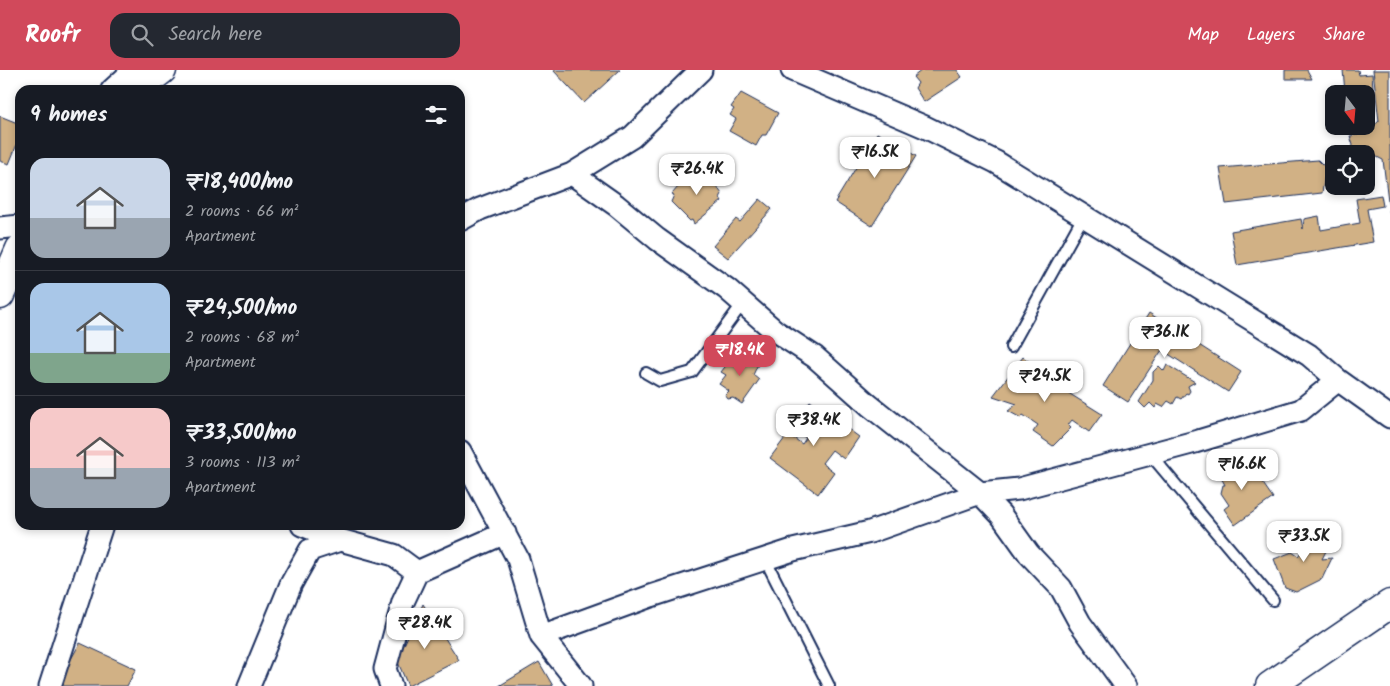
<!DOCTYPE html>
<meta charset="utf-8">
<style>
body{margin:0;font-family:Kalam,sans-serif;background:#242831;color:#f1f3f6;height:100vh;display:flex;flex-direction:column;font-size:19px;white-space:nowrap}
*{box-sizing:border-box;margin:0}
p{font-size:16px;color:#9ea1a6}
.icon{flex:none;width:28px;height:28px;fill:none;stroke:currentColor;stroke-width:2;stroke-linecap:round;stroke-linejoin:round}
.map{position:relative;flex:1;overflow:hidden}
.side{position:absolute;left:15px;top:15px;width:450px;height:445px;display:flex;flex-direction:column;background:#171b24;border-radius:15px;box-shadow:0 2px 8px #0003}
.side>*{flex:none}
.needle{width:32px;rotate:164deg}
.tools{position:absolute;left:1325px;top:15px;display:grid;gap:10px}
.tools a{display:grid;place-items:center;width:50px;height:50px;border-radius:10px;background:#171b24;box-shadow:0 2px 8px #0003;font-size:25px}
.price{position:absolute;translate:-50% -42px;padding:0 11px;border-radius:10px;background:#fff;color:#222;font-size:16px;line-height:32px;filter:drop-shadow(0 1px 2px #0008)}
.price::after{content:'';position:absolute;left:50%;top:30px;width:15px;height:11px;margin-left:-8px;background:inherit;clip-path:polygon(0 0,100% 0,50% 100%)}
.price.current{background:#d1495b;color:#fff}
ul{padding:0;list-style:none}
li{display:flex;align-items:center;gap:15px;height:125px;padding:0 15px}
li+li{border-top:1px solid #363941}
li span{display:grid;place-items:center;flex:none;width:140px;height:100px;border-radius:15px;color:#555}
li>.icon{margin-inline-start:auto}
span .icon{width:60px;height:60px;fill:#fffc;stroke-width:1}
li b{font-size:21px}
h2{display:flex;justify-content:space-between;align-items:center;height:60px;padding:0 15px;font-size:21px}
header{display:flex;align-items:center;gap:30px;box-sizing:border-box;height:70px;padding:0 25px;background:#d1495b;color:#fff}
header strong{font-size:24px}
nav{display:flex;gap:28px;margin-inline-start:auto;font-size:18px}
.search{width:350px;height:45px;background:#242831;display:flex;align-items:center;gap:12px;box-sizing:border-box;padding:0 18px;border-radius:15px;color:#9ea1a6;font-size:19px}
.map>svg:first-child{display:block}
.building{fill:#d1b185;stroke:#1b2f5e}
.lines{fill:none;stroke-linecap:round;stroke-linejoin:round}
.lane-casing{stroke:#1b2f5e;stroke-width:14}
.street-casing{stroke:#1b2f5e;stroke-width:25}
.secondary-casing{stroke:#1b2f5e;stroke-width:31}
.lane{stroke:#fff;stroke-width:10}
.street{stroke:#fff;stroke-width:21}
.secondary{stroke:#fff;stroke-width:28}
</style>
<header>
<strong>Roofr</strong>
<div class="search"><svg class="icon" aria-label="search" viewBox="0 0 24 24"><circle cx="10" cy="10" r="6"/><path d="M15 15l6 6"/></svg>Search here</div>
<nav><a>Map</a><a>Layers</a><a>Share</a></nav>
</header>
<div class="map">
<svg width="1390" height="616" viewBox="0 0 1390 616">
<rect width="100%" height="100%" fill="#fff"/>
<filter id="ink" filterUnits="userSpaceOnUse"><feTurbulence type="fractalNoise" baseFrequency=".02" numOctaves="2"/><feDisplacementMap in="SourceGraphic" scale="10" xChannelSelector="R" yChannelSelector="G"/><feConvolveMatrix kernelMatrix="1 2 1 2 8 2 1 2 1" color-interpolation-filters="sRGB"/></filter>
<g filter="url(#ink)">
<path class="building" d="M553,0H620L584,33Z
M922,0H957L962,7L924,32L915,18L918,13L913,7Z
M1285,0H1307L1312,9H1285Z
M1343,0H1358L1359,5L1372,4L1373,19L1345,22Z
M1373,0H1390V147L1383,90L1369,83L1351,84L1353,75L1350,66L1366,63L1379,51Z
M741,23L778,43L766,65H762L756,76L729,61L736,49L730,45L734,39L731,37Z
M0,46L20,54V67L9,94L0,91Z
M877,63L916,86L872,156L835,132Z
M1318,90L1326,98L1322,123L1226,134L1220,98Z
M703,97L722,124L720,128L722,131L694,154L692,150L690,151L671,132L674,125L672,124L690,103Z
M1381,125L1383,136L1367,139L1373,172L1237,195L1231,161L1301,149L1303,159L1304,149L1319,146L1321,160L1360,153L1356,129Z
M760,129L772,139L728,188L713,176L736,149L740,152Z
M1149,243L1241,302L1228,322L1162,280L1128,332L1103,316Z
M736,281L741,284L743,281L759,292L753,305L759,310L742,334L733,328L728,329L725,325L729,321L719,314L726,305L721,302L728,293L732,296L736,290L732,287Z
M1023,287L1070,324L1102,344L1089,362L1072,350L1068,355L1071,358L1053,376L1033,362L1038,355L1023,345L1021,348L1008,341L1017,334L993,326Z
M1167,295L1195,312L1188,316L1190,321L1188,324L1186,323L1181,329L1177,327L1173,334L1168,331L1163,337L1157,334L1155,338L1150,333L1145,338L1139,332L1153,310V302L1159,296L1164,301Z
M810,331L859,367L844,389L832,380L822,393L834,402L818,424L770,388L788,364L802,374L806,368L791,357Z
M1230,390L1237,396L1249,393L1273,428L1235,455L1224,439L1229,435L1221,423L1223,415H1225L1216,398Z
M1306,459L1319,463L1327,479L1322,489L1332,488L1322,509L1296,522L1285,518L1274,489L1292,482L1298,486L1303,480L1300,477Z
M423,534L459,590L408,616L397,590Z
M80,573L136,599L127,616H56Z
M539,592L553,616H499Z"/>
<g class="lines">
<g class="lane-casing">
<path id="lane" d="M1011,277L1083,147
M646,303L660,311L692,302L743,233
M1150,384L1273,530
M765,489L829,616"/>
</g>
<g class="street-casing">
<path id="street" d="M112,20L134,0
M572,104L616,135L657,169L727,219L775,261L815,287L869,335L980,423L1001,445L1029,484L1061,518L1080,553L1126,616
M460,150L480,139L572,104L632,67L701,0
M0,158L20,156
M1338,310L1390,347
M460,381L518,489L541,566L581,616
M302,455L340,470
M541,566L651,526L793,480L870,462L980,423L1019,419L1195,372L1301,340L1338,310L1309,285L996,92L925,57L792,0
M50,616L102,455
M249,616L291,514L310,480L340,470L394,485L417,502L505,463
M391,616L385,599L403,532L417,502"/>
</g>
<g class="secondary-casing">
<path id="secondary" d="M136,20L162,0
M0,225L20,179
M1270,616L1390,534"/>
</g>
<use href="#lane" class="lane"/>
<use href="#street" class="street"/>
<use href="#secondary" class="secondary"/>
</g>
</g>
</svg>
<div class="tools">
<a><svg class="needle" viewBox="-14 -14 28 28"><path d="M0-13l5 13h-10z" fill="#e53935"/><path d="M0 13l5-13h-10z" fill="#9ea1a6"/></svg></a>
<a><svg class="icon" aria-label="locate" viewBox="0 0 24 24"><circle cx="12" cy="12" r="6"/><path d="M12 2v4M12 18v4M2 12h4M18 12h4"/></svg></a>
</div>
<b class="price" style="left:875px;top:109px">₹16.5K</b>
<b class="price" style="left:697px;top:126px">₹26.4K</b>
<b class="price" style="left:1165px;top:289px">₹36.1K</b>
<b class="price current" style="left:740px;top:307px">₹18.4K</b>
<b class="price" style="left:1045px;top:333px">₹24.5K</b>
<b class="price" style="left:814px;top:377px">₹38.4K</b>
<b class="price" style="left:1242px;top:421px">₹16.6K</b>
<b class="price" style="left:1304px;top:493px">₹33.5K</b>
<b class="price" style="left:425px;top:580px">₹28.4K</b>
<section class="side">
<h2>9 homes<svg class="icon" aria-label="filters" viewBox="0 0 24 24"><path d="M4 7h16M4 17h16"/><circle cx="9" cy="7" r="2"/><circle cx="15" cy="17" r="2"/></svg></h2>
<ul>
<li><span style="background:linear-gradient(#c9d6e8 60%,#9aa5b1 0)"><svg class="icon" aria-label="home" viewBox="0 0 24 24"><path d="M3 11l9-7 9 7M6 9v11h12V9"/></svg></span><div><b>₹18,400/mo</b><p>2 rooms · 66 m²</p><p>Apartment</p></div></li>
<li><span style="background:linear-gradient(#a9c7e8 70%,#7fa58c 0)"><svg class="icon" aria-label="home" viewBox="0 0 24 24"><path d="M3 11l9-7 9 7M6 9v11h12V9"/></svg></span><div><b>₹24,500/mo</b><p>2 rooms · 68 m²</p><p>Apartment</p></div></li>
<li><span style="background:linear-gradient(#f6c9c9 60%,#9aa5b1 0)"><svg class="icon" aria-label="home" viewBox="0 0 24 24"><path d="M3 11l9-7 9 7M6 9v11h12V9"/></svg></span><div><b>₹33,500/mo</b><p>3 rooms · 113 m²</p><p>Apartment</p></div></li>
</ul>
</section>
</div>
